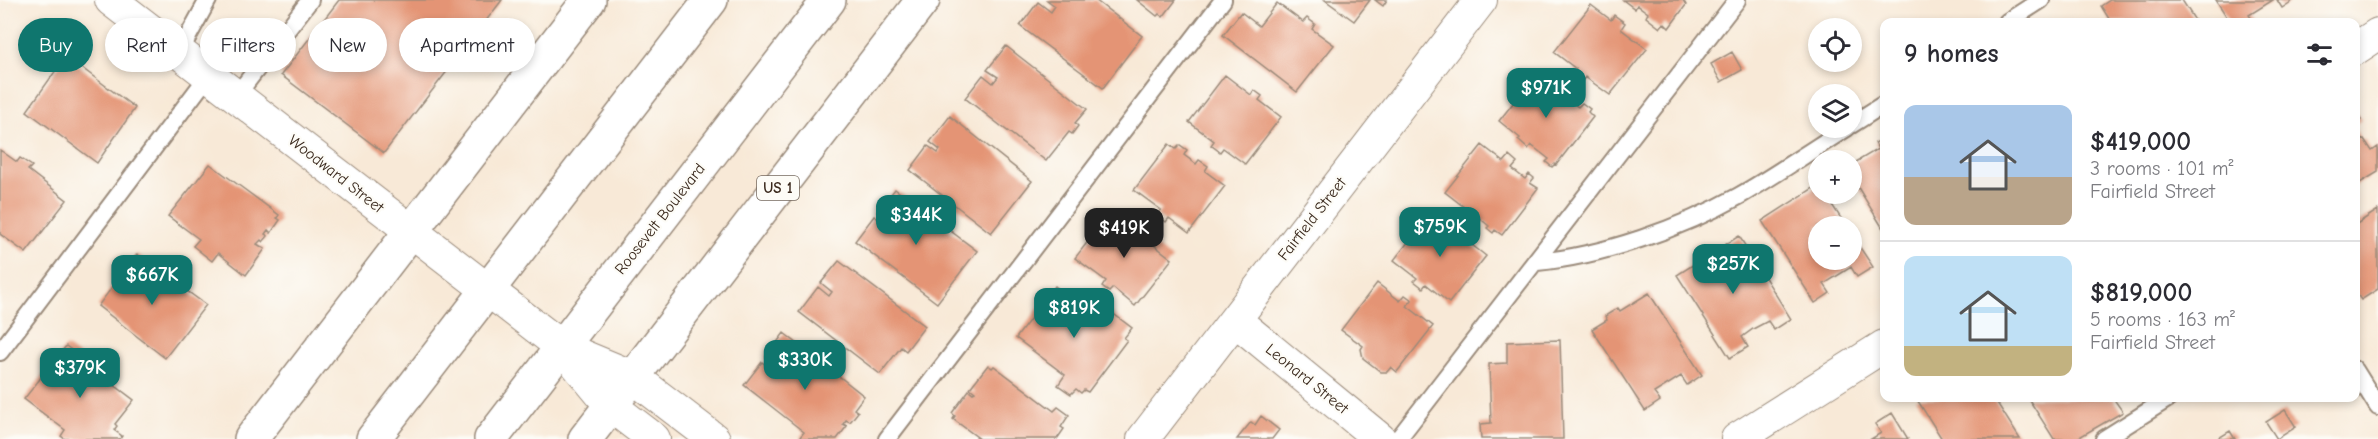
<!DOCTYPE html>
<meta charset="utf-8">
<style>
body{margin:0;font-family:"Comic Neue",sans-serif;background:#f7f7f7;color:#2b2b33;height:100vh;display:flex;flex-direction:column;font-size:22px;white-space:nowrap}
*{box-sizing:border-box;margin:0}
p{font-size:20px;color:#7c7c81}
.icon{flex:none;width:33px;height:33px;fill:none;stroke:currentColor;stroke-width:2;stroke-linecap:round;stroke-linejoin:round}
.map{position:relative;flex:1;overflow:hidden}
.details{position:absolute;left:1880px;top:18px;width:480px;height:384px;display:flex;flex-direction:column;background:#fff;border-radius:12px;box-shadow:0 3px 9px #0003}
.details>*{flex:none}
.top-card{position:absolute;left:18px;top:18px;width:570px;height:54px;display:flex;gap:12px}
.tools{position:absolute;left:1808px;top:18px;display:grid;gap:12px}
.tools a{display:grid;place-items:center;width:54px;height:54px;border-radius:50%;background:#fff;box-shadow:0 3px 9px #0003;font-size:30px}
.price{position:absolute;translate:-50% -51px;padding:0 14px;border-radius:12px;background:#0f766e;color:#fff;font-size:20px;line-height:39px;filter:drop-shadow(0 2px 3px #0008)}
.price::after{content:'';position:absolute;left:50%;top:36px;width:18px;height:14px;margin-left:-9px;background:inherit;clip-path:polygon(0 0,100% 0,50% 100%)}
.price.active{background:#222;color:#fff}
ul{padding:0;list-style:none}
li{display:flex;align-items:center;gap:18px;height:150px;padding:0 24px}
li+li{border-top:2px solid #e1e1e2}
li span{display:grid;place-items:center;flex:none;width:168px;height:120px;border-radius:12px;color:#555}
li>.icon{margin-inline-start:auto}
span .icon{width:72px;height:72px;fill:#fffc;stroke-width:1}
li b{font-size:26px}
h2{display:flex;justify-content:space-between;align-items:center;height:72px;padding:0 24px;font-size:26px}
.chip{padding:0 21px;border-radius:27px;background:#fff;box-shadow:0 3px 9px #0003;font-size:21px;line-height:54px}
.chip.active{background:#0f766e;color:#fff}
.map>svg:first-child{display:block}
.building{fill:#e49474}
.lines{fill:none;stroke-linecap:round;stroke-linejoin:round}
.lane-casing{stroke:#9a8a7a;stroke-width:20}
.street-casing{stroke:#9a8a7a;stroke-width:34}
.highway-casing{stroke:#9a8a7a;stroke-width:36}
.lane{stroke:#fff;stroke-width:16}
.street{stroke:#fff;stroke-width:32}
.highway{stroke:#fff;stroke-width:33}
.labels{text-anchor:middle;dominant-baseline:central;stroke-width:4.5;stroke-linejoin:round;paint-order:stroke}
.shield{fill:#fdfcf7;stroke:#75695f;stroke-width:1.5}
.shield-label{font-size:15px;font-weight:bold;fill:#3b2a1e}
.street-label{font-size:16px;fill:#3b2a1e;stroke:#fdfcf7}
</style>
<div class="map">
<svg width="2378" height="439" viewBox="0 0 2378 439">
<rect width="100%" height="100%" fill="#fdfcf7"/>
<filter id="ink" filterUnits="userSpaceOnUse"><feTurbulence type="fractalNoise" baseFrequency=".0167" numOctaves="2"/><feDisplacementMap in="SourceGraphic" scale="12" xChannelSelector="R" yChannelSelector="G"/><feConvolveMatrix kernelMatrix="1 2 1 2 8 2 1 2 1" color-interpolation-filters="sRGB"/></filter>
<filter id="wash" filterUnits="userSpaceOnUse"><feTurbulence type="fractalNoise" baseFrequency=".008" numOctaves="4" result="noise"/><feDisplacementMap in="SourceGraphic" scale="24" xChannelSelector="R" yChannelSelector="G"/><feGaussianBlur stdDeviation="1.35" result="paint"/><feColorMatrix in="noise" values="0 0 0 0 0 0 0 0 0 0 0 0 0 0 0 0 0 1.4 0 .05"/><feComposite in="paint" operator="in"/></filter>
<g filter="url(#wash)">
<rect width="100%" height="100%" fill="#f8e9d7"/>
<g id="blocks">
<path class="building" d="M339,0H502L384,153L281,75Z
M1047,0H1095L1142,36L1103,88L1020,26L1038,2L1051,12L1055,6Z
M1137,0H1176L1163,17L1159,14L1157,16Z
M1325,0H1370L1354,21Z
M1375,0H1387L1383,6Z
M1623,0H1683L1686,5L1669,28L1664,23L1660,28L1646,17L1648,13L1637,5L1635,9Z
M2110,0H2182L2196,22H2111L2101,6Z
M2216,0H2273L2249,15L2254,22H2230Z
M2277,0H2294L2282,8Z
M1277,3L1303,22L1307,18L1315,24L1312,29L1334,45L1297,92L1223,35L1241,12L1259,26Z
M1591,5L1611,20L1614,15L1625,23L1621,29L1647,49L1610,95L1585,77L1583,80L1574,73L1576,69L1554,52Z
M1006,46L1087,109L1075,123L1078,126L1072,134L1069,132L1046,161L965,98L983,75L993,83L998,77L987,70Z
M1732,52L1742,70L1721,82L1711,64Z
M66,56L135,108L97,163L27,111Z
M1537,73L1559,90L1562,86L1571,93L1567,98L1578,107L1582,103L1590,109L1588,112L1593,117L1556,165L1555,164L1552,167L1546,162L1549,159L1531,145L1528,149L1518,140L1520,138L1499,121Z
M1225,75L1251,95L1254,90L1262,96L1259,100L1281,117L1245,164L1223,148L1220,152L1211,145L1214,141L1189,122Z
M2355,110L2361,120L2355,124Z
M950,116L1032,181L991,233L910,170L928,146L938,153L940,150L930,142Z
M2355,130L2362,140L2364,139L2372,151L2378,147V172L2355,186Z
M1884,138V230L1851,176V165L1878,149L1875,143Z
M1169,144L1176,149L1180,145L1187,150L1184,155L1196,164L1199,160L1208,166L1205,171L1225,186L1189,233L1169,218L1166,222L1157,215L1161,210L1134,190Z
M1482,145L1504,162L1509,156L1517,163L1512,169L1525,179L1529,174L1534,178L1530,183L1538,188L1502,235L1495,230L1493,233L1487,228L1489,226L1476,215L1474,218L1466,212L1468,210L1445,192Z
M0,150L17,162L20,158L32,166L28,170L67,200L26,253L0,234Z
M210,164L279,215L277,218L280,220L271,233L268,230L265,234L268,236L263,242L261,240L257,244L265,249L246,275L218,253L212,261L193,246L199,239L168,216Z
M1818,185V194H1825L1846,226H1818V260H1851V234L1873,267L1857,277L1851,267L1824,284L1830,293L1815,303L1762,221Z
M895,189L977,251L937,303L855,241L874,216L886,224L888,220L877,212Z
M2378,210V289L2361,300L2355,291V225Z
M1431,213L1453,230L1458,223L1467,230L1462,237L1486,256L1449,303L1426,284L1423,288L1414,281L1417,278L1394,260Z
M1108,215L1112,218L1115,215L1122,221L1126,216L1133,220L1129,226L1172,259L1135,306L1113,288L1109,292L1102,287L1106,281L1075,258L1093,235L1097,238L1108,224L1104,220Z
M1739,236L1791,319L1774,330L1768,321L1753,329L1742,337L1748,347L1730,358L1677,275Z
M137,254L206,305L165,358L98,306Z
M839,261L925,326L906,351L901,347L880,374L799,312L818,287L829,296L832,292L821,283Z
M1377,283L1400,301L1405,295L1412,300L1407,306L1433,326L1397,372L1391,367L1387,372H1381L1363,358L1361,349L1363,346L1341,330Z
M1055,286L1096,316L1103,306L1132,328L1124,338L1127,340L1088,392L1084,390L1081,393L1076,389L1071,394L1058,385L1065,375L1016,338Z
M1649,293L1702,375L1687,385L1681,376L1654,393L1660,401L1645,411L1592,329L1607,320L1605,316L1618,308L1620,311Z
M784,333L864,396L854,409L858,412L850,422L846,420L843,424L847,426L837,439H803L800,437L804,432L744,385L762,362L772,370L774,367L775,364L766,357Z
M1560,340L1563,439H1481L1480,424L1491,423L1489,364L1507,363V342Z
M66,346L105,375L107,372L112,376L109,381L134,400L115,424L117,426L114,430L122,436L120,439H65L61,436L65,430L24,399Z
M988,365L992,368L994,366L1054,411L1058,407L1069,415L1061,427L1064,429L1057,439H980L953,419L955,416L952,413L969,390L973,393L975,392L970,388Z
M1916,398H1994L2020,439H1942Z
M2028,398H2113L2123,412L2076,439H2054Z
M2285,410L2296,427L2277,439L2266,422Z
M1892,413L1908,439H1871L1881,433L1875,424Z
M1261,416L1279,430L1272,439H1237L1251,422L1255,425Z
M2230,431L2235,439H2217Z"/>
</g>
</g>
<g filter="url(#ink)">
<use href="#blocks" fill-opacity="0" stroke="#9a8a7a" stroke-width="1.5"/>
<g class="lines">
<g class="lane-casing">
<path id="lane" d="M2007,22L2041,0
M179,53L208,0
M236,96L310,0
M1851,125L1884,104
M1537,262C1602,256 1682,228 1739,196C1776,175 1811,150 1847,128
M0,352L208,76
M2355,370L2378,407
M887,439L1223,0
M1398,439L1737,0
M2104,439L2169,398"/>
</g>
<g class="street-casing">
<path id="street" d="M111,0L562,347L611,406L654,439
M2355,49L2378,34
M1235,320L1380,439
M568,350L633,377L714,439
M1143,439L1481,0
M1737,439L1884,346"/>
</g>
<g class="highway-casing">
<path id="highway" d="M251,439L589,0
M373,439L711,0
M491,439L829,0
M585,439L923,0"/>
</g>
<use href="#lane" class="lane"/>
<use href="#street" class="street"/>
<use href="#highway" class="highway"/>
</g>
</g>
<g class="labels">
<rect class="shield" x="757" y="176" width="42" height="24" rx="4.5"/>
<g class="shield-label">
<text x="778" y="188">US 1</text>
</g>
<g class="street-label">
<text transform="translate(336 174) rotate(38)">Woodward Street</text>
<text transform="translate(660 219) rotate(-52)">Roosevelt Boulevard</text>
<text transform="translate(1312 219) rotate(-52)">Fairfield Street</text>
<text transform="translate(1307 379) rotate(39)">Leonard Street</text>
</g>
</g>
</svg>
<div class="tools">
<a><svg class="icon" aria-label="locate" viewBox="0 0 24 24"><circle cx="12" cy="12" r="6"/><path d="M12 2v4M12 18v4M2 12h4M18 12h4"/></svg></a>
<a><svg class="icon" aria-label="layers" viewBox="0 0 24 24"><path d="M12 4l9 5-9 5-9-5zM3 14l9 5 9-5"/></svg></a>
<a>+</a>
<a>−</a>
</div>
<b class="price" style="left:1546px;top:119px">$971K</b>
<b class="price" style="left:916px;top:246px">$344K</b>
<b class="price" style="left:1440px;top:258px">$759K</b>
<b class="price active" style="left:1124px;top:259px">$419K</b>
<b class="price" style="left:1733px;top:295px">$257K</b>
<b class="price" style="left:152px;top:306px">$667K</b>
<b class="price" style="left:1074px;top:339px">$819K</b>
<b class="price" style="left:805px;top:391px">$330K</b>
<b class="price" style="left:80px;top:399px">$379K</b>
<div class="top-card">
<a class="chip active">Buy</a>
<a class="chip">Rent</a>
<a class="chip">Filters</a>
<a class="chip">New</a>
<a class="chip">Apartment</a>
</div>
<section class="details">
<h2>9 homes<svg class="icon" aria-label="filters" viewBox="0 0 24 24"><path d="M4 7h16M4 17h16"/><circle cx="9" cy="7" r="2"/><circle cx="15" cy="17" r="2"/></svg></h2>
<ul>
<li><span style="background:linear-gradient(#a9c7e8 60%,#b9a48a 0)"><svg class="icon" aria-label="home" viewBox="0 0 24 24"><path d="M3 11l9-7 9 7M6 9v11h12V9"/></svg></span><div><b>$419,000</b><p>3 rooms · 101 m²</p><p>Fairfield Street</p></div></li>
<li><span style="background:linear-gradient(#bfe0f5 75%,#c2b280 0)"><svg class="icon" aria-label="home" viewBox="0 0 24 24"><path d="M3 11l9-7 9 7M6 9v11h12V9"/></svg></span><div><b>$819,000</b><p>5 rooms · 163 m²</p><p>Fairfield Street</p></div></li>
</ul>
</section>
</div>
